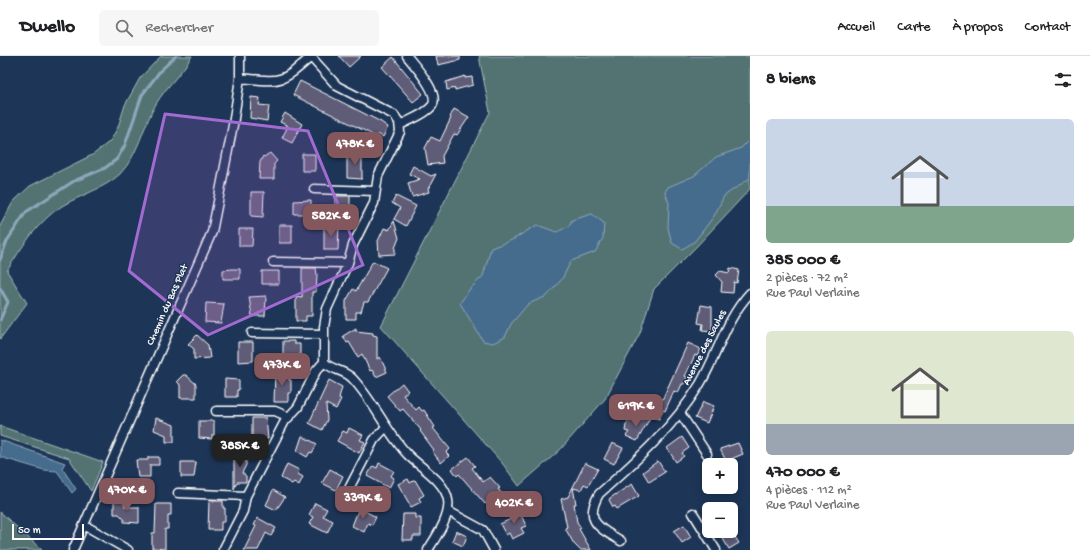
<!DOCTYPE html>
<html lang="fr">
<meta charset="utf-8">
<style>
body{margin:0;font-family:"Gochi Hand",sans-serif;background:#f6f6f6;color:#202124;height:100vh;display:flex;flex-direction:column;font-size:15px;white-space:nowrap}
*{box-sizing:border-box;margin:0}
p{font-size:13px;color:#757577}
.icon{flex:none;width:22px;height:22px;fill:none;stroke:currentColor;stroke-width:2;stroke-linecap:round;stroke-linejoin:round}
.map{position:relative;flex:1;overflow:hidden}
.side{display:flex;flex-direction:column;background:#fff;width:340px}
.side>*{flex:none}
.fabs{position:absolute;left:702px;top:402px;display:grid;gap:8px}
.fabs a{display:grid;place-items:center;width:36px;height:36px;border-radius:6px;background:#fff;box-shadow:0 2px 10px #0003;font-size:20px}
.scale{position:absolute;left:12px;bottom:10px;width:72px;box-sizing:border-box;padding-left:4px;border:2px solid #fff;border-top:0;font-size:11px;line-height:14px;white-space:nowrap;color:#fff;-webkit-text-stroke:3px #1d3557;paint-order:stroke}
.price{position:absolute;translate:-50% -34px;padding:0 9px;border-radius:8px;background:#84575d;color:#fff;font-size:13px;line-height:26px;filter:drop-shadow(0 1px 2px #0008)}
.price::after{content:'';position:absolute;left:50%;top:24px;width:12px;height:9px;margin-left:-6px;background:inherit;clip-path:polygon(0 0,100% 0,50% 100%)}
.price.current{background:#222;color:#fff}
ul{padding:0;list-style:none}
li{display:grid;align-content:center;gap:8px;height:212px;padding:0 16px}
li span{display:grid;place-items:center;height:124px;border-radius:6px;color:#555}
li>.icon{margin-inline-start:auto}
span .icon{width:72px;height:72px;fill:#fffc;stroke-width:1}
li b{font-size:17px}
h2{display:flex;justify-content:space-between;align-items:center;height:48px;padding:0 16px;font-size:17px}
header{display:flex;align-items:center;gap:24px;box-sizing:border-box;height:56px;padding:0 20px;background:#fff;border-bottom:1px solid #e0e0e0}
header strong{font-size:19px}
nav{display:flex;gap:22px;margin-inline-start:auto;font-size:14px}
.search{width:280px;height:36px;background:#f6f6f6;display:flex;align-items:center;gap:10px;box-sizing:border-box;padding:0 14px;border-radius:6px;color:#757577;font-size:15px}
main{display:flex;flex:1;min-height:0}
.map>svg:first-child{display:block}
.green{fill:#537373;stroke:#a9b9b9}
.water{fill:#456c8d;stroke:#8fa7bb}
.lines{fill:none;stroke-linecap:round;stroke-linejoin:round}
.stream{stroke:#8fa7bb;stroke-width:3}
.building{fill:#5f5b78;stroke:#fff}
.minor-casing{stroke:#fff;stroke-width:11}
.minor{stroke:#1d3557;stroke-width:8}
.marked{fill:#a36bd2;fill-opacity:0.2;stroke:#a36bd2;stroke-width:3;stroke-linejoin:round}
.labels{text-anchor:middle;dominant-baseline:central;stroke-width:3;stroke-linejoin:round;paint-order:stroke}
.street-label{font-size:11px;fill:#fff;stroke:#1d3557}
</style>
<header>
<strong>Dwello</strong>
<div class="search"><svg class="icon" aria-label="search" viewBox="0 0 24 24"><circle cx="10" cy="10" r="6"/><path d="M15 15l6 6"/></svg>Rechercher</div>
<nav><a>Accueil</a><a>Carte</a><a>À propos</a><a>Contact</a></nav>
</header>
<main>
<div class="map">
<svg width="750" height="494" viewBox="0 0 750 494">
<rect width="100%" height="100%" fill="#1d3557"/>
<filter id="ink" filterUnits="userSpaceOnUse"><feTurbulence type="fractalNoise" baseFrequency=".025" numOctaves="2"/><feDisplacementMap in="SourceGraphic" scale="8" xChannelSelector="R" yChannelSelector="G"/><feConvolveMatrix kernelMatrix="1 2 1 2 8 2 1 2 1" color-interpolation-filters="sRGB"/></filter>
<g filter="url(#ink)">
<path class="green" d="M161,0H192C182,17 166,31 156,48C142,72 139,98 120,118C104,133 80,139 62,150C38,165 21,192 7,215L27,247L0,283V170L13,146L30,130L94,98L110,85L118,71L125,49L140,22Z
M479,0H750V133L696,191L654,233L640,277L605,343L560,394L519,430L502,407L381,270L490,56Z
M0,370L103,406L91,435L69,402L0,380Z
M0,456L42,494H0Z"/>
<path class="water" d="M750,83V122L724,140L714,160L702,176L694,186L682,193L672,187L668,172L669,147L665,136L668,131L694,120L716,101L741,92Z
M592,158L604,167L603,182L595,196L571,205L562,223L547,240L528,248L511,268L505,281L493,287L483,285L460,247L469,234L483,220L491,192L512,184L537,169L557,176L569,170L572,164Z
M0,384L65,407L62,412L76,433L72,437L57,415L44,414L0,401Z"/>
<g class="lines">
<path class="stream" d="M0,204L7,185L26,156L74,125L105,112L117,103L125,89L142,39L160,15L176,0
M0,232L8,246L0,264"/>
</g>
<path class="building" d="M339,0H361L349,11Z
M436,0H460V4L438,9Z
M393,1L423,38L413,46L382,11Z
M465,20V22L472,21L473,29L455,34V32L447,34L446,26Z
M300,25L381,66L388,71L383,81L378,78L377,81L293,39Z
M251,41L260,42L259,49L269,50L267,65L250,62Z
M454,53L469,61L457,79L454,78L442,100L443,107L428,109L425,92L431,81L440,85L451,62L450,61Z
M285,57L302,68L292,87L282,82L288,70L280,66Z
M270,97L277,105L274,108V123H259L260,106L263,100L264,101Z
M302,98H315V115H302Z
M347,98H362V123L347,122Z
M413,110L431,120L436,118L428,133L429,136L412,141L408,127L420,123L409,118Z
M251,136H264L263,161L251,160Z
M335,140H350V164H335Z
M396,140L416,150L406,170L394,163L400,152L392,147Z
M311,144V158H294V145Z
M394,165L399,182L395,192V198L379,199L378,185L384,172L389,174Z
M279,169H292V187H279Z
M324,170H339L338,194H324Z
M239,173H253L252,190H239Z
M373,205L387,212L368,246H364L361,256H356V263H346V245L353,233L356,235Z
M302,212H316L317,219L316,236H312V260H306V265H296V240L302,241Z
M730,212L739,214L737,227L734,226L733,237L721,236L722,226L716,219L720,215L729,217Z
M232,213H240V223H223V214Z
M262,215H279V228H262Z
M266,240L265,260H252L249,241Z
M206,247L224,248L221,267L205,266Z
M701,249L712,251V275L702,274L703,268L698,267Z
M356,272V275L373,277V279L377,280V303L380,301L387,316L376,321L372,314L370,315L362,298L358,301L349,286L347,287L343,280Z
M197,279L208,289L210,302L194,303V293L188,288Z
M283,285H294V288H300V306H294V309H283Z
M238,286H253V305L238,306Z
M688,287L701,293L697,300L695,299L685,320L687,321L684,328H682L678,337L674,335L665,355L663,354L659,363L648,358L657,342L662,344Z
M275,316L289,317V324H291V337H288V346H274Z
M183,319H186L196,328V342H180V329L177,325Z
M225,323L239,324V334H237V341H225Z
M329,324L342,331L339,342L341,343L336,353L326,348L327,364L322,374L309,367Z
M402,327L408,335L403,339L416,354L419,351L422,355L424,354L435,371L433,372L450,393L446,397L449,400L441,407L432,395L434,394L420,375L421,374L403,353L400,355L387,340Z
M703,346L714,350L707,367L695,362Z
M651,360L637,385L626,380L629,376L625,375L626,369L630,362L636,365Z
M156,362L174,369V386H166V379L154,374Z
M252,362H266L268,383H266V390H252Z
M199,365H214V379H212V383L199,382Z
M349,372L363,379L360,384L365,386L359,397L337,385L343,375L347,377Z
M302,380L317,388L312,397L310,396L307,401L297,395Z
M682,381L689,392L682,397L684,400L676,406L667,392Z
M612,387L623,392L614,408L604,403Z
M738,387L743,398L726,405L720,393Z
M234,397H246V409L242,417L246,420V426H237L234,433Z
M148,401H159V409H150V421H138L136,404H148Z
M468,401L475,410L472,412L483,426L490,421L500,432L498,433L502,438L489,448L487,446L485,448L459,418L457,420L452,413Z
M658,405L665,416L649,426L643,416Z
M181,406H196L194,421H181Z
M379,407L394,415L391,420L394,422L389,432L367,420L373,410L377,412Z
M585,407L598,413L588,430L584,428L581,434L573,432L576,448H574L577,466L581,472L579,473L591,494H580L574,488L565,472L567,471L561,443L568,441Z
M287,408L299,414L298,418L303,421L299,429L294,426L292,428L281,422Z
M330,413L343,420L336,434L322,427Z
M408,423L410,427L415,424L424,439L419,442L421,446L411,451L398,428Z
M632,428L639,440L617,453L615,450L613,451L609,444L610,442Z
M273,434L285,441L276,454L266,449Z
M114,445H123L125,451H139V467L124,466V463L119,458H114Z
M209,445H223V452H225V466H221V474H208Z
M315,447L327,453L323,460L333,465L327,477L309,468L313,461L309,459Z
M156,448H171V459H168V473H165V493L152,492V477H155Z
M359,452L376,461L372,469L368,467L364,476L352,470Z
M519,454L526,470L521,472L524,477L512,483L509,477L506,479L500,468L513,462L511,458Z
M403,458H415V462H421V480H413V484H402Z
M258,462L276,472L271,480L266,477L258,494H244L256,470L254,469Z
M684,469L691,481L682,487L674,475Z
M456,475L467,480L463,490L452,485Z
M724,475H731L739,487L729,493L720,478Z"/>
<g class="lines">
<g class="minor-casing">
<path id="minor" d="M240,22C282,26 280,28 312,0
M400,69C409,64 425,59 432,50C441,38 414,9 407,0
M314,133L375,135
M273,206L348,207
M252,277L324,278
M324,306C331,314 344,314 352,322C374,345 386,376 408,399C421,412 445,425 448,444C451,460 436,481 428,494
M216,355H275L289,361
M680,357L707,398
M178,437L246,440
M341,448L374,384L386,371
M448,455L483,474L494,494
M693,457L716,494
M84,469L128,494
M621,485C600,472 583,466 599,438C636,405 674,371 700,328C718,298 725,264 750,237
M73,494L212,176L233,69L240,22V0
M223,494L243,455L246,440L285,365L298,351L316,315L324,306V271L327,253L348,207L353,189L374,147L378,120L400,76L399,66L394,59L337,30L311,1"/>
</g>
<use href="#minor" class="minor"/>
</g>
</g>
<path class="marked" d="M165,58L308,75L363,209L208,279L129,215Z"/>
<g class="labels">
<g class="street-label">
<text transform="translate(168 249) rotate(-66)">Chemin du Bas Plat</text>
<text transform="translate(705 292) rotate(-63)">Avenue des Saules</text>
</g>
</g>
</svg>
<div class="fabs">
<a>+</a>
<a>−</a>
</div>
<div class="scale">50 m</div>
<b class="price" style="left:355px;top:110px">478K €</b>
<b class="price" style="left:331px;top:182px">582K €</b>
<b class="price" style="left:282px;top:331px">473K €</b>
<b class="price" style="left:636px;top:372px">619K €</b>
<b class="price current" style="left:240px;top:412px">385K €</b>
<b class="price" style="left:127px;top:456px">470K €</b>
<b class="price" style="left:363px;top:464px">339K €</b>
<b class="price" style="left:514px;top:469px">402K €</b>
</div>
<section class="side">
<h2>8 biens<svg class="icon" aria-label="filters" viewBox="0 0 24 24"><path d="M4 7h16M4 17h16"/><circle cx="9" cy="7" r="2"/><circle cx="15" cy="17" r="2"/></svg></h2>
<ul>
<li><span style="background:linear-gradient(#c9d6e8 70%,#7fa58c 0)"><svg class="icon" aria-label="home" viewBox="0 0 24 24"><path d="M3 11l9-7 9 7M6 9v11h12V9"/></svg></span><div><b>385 000 €</b><p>2 pièces · 72 m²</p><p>Rue Paul Verlaine</p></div></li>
<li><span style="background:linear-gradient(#dfe7d0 75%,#9aa5b1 0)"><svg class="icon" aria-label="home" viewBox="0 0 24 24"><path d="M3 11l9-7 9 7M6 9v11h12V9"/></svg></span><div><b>470 000 €</b><p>4 pièces · 112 m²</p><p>Rue Paul Verlaine</p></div></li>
</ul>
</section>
</main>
